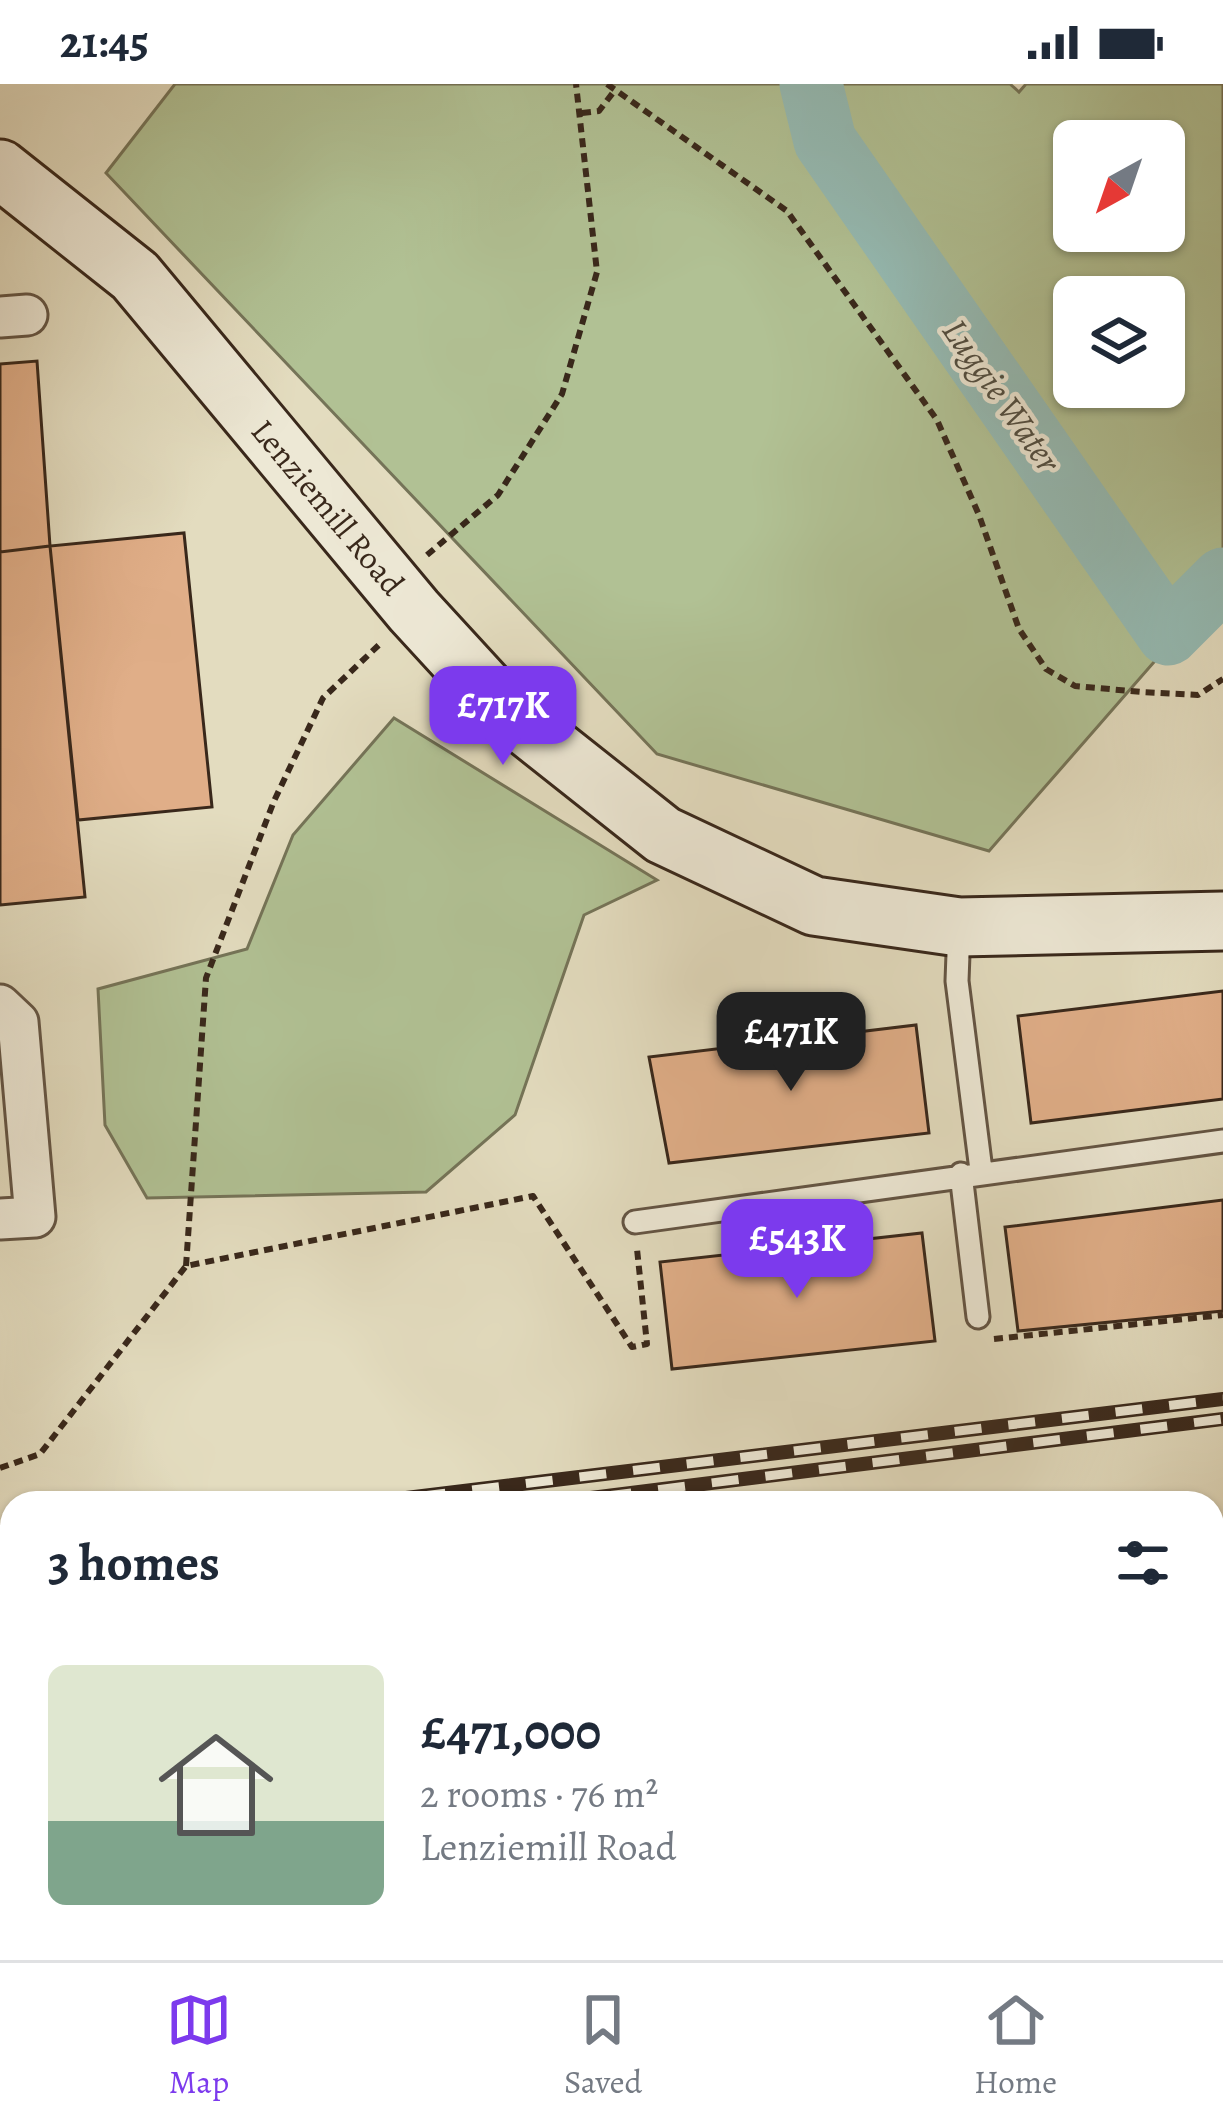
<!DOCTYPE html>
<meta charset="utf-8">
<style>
body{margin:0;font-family:Alegreya,serif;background:#f2f2f3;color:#1f2937;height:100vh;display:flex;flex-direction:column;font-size:45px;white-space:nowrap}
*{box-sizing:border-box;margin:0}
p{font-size:39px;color:#747a83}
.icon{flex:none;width:66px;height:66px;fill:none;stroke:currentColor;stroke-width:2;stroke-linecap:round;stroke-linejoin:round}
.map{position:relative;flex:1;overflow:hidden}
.details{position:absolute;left:0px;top:1407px;width:1224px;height:471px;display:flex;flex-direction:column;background:#fff;border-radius:36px 36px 0 0;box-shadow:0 3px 9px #0004}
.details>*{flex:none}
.needle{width:78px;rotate:220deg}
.fabs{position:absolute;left:1053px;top:36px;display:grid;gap:24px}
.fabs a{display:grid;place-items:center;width:132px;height:132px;border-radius:18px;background:#fff;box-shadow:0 3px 9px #0004;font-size:60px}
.price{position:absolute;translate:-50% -102px;padding:0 27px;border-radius:24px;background:#7c3aed;color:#fff;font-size:39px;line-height:78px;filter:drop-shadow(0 3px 6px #0008)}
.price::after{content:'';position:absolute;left:50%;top:72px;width:36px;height:27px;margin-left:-18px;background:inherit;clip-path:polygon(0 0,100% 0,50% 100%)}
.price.selected{background:#222;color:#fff}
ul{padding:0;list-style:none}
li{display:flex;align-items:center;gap:36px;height:300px;padding:0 48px}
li+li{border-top:3px solid #e0e1e3}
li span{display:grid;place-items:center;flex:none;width:336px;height:240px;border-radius:18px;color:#555}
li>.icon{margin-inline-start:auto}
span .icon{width:144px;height:144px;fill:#fffc;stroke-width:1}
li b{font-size:51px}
h2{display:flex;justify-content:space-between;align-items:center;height:144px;padding:0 48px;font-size:51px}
.status{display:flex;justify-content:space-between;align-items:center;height:84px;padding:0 60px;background:#fff;direction:ltr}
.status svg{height:33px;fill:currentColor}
.tabs{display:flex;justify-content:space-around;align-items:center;height:168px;border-top:3px solid #e0e1e3;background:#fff;font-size:33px;color:#747a83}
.tabs a{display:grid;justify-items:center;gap:6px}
.tabs .selected{color:#7c3aed}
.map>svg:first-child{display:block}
.green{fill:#b1c194;stroke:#757458;stroke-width:3;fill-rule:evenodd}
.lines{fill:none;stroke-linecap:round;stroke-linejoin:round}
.river{stroke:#95bbb4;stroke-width:63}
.building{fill:#e0ae88;stroke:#39281b;stroke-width:3}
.lane-casing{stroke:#645544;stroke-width:27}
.street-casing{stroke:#645544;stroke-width:45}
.secondary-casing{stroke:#39281b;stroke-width:63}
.path{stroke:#39281b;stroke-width:6;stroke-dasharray:9 6;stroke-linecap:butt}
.lane{stroke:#ede8d5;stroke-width:21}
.street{stroke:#ede8d5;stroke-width:39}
.secondary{stroke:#ede8d5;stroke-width:57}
.rail-casing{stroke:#39281b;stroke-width:14}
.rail{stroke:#ede8d5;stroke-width:9;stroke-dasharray:27;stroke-linecap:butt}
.labels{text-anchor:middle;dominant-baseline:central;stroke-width:9;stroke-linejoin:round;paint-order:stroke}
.street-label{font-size:33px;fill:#39281b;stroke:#ede8d5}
.water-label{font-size:36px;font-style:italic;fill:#504d41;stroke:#ede8d5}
</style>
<div class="status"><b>21:45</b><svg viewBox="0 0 49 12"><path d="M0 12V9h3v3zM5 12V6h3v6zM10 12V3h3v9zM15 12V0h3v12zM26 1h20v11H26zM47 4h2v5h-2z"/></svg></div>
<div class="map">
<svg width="1223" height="1876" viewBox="0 0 1223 1876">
<rect width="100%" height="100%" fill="#e3dcbf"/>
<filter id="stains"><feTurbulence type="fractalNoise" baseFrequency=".00167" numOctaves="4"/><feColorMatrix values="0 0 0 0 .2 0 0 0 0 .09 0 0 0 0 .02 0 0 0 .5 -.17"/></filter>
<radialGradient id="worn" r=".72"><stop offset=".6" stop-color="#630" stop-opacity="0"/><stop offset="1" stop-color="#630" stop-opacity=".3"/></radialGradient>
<path class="green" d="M175,0H1010L1019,8L1026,0H1223V499L989,767L657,670L106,89ZM1074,57H1164V147H1074ZM1074,213H1164V303H1074Z
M394,634L657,796L584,831L515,1031L426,1108L147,1114L105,1041L98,905L247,865L293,751Z"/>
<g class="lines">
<path class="river" d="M811,0L825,57L1168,550L1223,495"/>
</g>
<path class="building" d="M37,277L50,462L0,468V280Z
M184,449L212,723L78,736L50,462Z
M50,462L85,813L0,821V468Z
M1223,907V1015L1031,1039L1018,932Z
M916,941L929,1049L669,1079L649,973Z
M1223,1116V1227L1018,1247L1005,1143Z
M922,1149L935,1257L672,1285L660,1178Z
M0,1820H12V1863L0,1864Z"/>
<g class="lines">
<g class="lane-casing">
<path id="lane" d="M959,843L957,897L981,1086
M961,1090L978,1233
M635,1138L1223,1057
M0,1635L12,1641"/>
</g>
<g class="street-casing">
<path id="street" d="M0,233L27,231
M0,921L18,938L35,1133L0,1135
M816,1876L817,1866"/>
</g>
<g class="secondary-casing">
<path id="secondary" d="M0,85L135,192L414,527L504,625L663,751L814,822L959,843L1223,837"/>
</g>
<path class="path" d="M607,0L787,127L937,336L979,431L1019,545L1046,585L1075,602L1142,608L1198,611L1223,595
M582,29L599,27L615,6
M427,471L498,411L562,310L597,188L576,0
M186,1182L206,894L274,717L323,614L382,558
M994,1255L1223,1231
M0,1384L40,1370L186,1182L533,1112L632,1263L647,1260L637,1165
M1212,1452L1223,1450
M0,1540L12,1538"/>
<use href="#lane" class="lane"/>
<use href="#street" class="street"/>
<use href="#secondary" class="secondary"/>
<g class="rail-casing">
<path id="rail" d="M365,1419L1223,1315
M551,1419L1223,1335
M0,1464L12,1462
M0,1488L12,1487"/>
</g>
<use href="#rail" class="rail"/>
</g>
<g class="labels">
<g class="street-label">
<text transform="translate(328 423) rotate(50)">Lenziemill Road</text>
</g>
<g class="water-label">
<text transform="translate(1002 311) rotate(55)">Luggie Water</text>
</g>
</g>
<rect width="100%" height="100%" filter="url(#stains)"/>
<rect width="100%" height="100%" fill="url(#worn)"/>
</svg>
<div class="fabs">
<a><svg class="needle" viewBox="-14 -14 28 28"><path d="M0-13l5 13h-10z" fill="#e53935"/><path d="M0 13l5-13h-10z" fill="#747a83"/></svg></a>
<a><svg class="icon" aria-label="layers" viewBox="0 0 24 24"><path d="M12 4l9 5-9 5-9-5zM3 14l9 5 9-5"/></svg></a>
</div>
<b class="price" style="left:503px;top:684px">£717K</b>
<b class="price selected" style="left:791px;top:1010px">£471K</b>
<b class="price" style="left:797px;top:1217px">£543K</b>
<section class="details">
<h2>3 homes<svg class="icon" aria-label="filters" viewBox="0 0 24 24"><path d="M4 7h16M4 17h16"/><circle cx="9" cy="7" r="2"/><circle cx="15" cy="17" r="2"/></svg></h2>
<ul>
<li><span style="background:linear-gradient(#dfe7d0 65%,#7fa58c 0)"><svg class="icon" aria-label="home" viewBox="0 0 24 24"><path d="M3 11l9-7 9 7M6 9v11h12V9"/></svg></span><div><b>£471,000</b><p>2 rooms · 76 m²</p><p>Lenziemill Road</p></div></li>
</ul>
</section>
</div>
<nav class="tabs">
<a class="selected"><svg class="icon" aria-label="map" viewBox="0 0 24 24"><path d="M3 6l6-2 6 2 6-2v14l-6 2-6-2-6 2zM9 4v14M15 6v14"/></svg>Map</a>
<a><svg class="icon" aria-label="saved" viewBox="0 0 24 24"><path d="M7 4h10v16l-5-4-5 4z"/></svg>Saved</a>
<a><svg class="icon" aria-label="home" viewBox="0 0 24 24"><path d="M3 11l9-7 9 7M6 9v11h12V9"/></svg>Home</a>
</nav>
